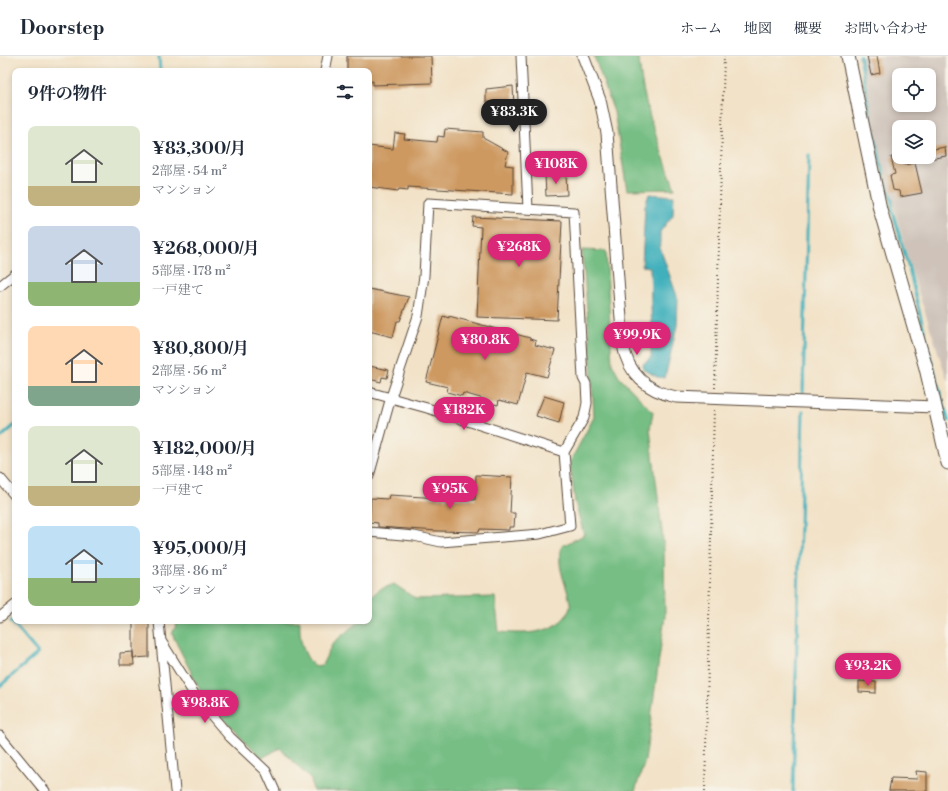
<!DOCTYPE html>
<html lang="ja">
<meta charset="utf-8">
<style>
body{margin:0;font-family:"Libre Bodoni","Noto Serif JP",serif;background:#f6f6f7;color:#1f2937;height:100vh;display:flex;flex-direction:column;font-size:15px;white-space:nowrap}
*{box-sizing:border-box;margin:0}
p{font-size:13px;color:#747a83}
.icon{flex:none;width:22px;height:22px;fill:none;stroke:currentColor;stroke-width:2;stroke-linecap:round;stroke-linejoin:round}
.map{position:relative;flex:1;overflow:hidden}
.drawer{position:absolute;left:12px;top:12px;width:360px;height:556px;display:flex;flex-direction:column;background:#fff;border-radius:8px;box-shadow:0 2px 6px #0003}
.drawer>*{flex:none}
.fabs{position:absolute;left:892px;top:12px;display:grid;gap:8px}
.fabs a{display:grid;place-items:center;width:44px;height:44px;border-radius:8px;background:#fff;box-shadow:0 2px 6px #0003;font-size:20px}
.price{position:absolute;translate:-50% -34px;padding:0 9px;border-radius:14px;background:#db2777;color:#fff;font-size:13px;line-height:26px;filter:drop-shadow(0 1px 2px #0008)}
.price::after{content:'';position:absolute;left:50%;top:24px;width:12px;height:9px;margin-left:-6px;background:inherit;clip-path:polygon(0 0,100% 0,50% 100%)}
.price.active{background:#222;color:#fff}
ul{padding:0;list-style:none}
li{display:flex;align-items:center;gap:12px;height:100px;padding:0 16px}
li span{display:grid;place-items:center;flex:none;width:112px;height:80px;border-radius:8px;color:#555}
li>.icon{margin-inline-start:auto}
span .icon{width:48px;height:48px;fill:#fffc;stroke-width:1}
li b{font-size:17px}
h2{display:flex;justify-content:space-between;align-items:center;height:48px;padding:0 16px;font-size:17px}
header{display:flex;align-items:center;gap:24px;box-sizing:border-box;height:56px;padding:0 20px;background:#fff;border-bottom:1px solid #e0e1e3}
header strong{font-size:19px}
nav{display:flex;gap:22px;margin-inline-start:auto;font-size:14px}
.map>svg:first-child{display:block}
.industrial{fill:#cec2b9;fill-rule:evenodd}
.forest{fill:#76be84;stroke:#587451}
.water{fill:#40b0bc;stroke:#3e6d6d}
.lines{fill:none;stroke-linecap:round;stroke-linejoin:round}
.stream{stroke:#40b0bc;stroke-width:3}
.building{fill:#cd9961}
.minor-casing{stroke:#564637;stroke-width:11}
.tertiary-casing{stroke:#564637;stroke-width:13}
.secondary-casing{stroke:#564637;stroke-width:15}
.path{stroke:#564637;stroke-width:2;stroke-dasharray:1 3;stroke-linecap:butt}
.minor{stroke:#fff;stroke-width:9}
.tertiary{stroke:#fff;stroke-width:11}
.secondary{stroke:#fff;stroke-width:13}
</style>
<header>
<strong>Doorstep</strong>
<nav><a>ホーム</a><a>地図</a><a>概要</a><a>お問い合わせ</a></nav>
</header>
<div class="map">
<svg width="948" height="735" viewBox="0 0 948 735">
<rect width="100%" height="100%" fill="#f7f3e8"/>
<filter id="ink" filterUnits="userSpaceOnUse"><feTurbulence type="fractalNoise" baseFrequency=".025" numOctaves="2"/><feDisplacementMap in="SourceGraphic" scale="8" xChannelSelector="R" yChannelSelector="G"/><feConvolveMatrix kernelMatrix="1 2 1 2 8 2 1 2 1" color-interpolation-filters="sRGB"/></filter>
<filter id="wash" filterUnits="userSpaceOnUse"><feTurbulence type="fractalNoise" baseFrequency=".012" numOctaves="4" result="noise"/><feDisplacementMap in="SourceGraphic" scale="16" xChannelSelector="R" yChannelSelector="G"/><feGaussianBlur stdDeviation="0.9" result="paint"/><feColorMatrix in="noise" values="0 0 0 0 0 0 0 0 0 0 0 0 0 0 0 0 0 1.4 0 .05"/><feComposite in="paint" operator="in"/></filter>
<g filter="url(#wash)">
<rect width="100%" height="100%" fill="#f2e2c7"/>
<path class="industrial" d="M858,0H948V326L912,217L871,66ZM899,19H929V49H899ZM899,71H929V101H899Z"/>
<path class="forest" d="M594,0H639C641,46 660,90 675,133L627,134L614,56Z
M582,194L606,195L612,307L620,322L653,356L650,373L664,493L665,560L645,705L635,735H313L311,724L280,692L262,702L205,644L172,578L178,565H300C299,581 302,598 314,610L322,609L333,587L359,565H369V542L379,534L394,528L416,543L495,541L499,576C521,578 550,579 565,561C568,557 571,552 570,547C567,527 555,511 562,490L584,479L575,446L570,406L594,361L590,287Z"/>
<path class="water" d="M649,138L674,140L673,159L660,176V192L678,243L677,270L665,322L657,321L643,313V308L651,302V287L643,288V285H652L650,211L642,210L645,150Z"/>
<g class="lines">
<path class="stream" d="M159,0L160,15
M860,0L871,67L875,79L884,123L892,144V154L908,209L931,303L948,365
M803,337L809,99
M0,382L15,369
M0,630L38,597L11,565
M793,735L803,355"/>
</g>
<g id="blocks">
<path class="building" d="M347,0H431L432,27L373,29V25L369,26V15H347Z
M867,0H877L880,17L871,19Z
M513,30L514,51L511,52V57H496V52H491V46H486V33Z
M445,73L483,76V82L508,96L505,109L513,110V138L408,131V134L399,133L398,135L369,131V90L393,93L395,77L405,78L404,83L437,86L438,80L444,81Z
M945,91L946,100L929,103V94Z
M891,101H902L904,109L915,107L922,137L900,141L899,135L893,134L890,119L895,118Z
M566,118L567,139L546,140L545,119Z
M473,161L562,165L557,264L477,261L481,171L472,170Z
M369,233L409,241L400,265H397L393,281L369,275Z
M443,260L449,262V260L530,282V283L536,285L535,289L555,294L547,321L527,316L518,349L499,344L498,349L483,345L484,343L463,337L462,340L447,336L448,331L426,326Z
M369,310L389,314L387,322L382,321L381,326L369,323Z
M544,340L564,346L559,367L536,360Z
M476,419L512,421L510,457H515L514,471H509V474L480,473L479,476L438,475L378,471V467L369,466L371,442L388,443L389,439L475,444Z
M133,565H149V601L133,602Z
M133,596L134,609H120V597Z
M859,625L876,626V637L859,636Z
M916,715L927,716V735H889L891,722L917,723Z"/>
</g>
</g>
<g filter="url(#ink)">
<use href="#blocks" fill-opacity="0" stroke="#564637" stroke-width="1"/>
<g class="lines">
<g class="minor-casing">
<path id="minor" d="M521,0L528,153
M325,15L328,0
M0,230L15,218
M369,336L427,352L564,396
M369,420L391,341L418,260L424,220L428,147L574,156L583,322L586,328L587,347L584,362L564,396L570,470L540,478L441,486L414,480L369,476
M0,422L15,440
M0,561L15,549
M159,565L175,735
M161,585L196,641L230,681L266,715L275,735
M0,680L45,735"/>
</g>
<g class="tertiary-casing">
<path id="tertiary" d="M583,0L600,44L607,77L623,289C628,318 647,335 676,341L935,351"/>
</g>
<g class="secondary-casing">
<path id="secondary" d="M848,0L880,153L926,312L948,407"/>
</g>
<path class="path" d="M715,332L724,0
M705,735L714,352"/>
<use href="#minor" class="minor"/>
<use href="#tertiary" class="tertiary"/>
<use href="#secondary" class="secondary"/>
</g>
</g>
</svg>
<div class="fabs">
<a><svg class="icon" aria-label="locate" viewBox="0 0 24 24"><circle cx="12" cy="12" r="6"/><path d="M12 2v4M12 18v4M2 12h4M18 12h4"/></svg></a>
<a><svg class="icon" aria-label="layers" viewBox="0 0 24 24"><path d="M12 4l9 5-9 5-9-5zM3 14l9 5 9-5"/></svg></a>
</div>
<b class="price active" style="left:514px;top:77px">¥83.3K</b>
<b class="price" style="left:556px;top:129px">¥108K</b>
<b class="price" style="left:519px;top:212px">¥268K</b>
<b class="price" style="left:637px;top:300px">¥99.9K</b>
<b class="price" style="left:485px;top:305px">¥80.8K</b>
<b class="price" style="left:464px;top:375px">¥182K</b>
<b class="price" style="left:450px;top:454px">¥95K</b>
<b class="price" style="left:868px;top:631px">¥93.2K</b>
<b class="price" style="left:205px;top:668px">¥98.8K</b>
<section class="drawer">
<h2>9件の物件<svg class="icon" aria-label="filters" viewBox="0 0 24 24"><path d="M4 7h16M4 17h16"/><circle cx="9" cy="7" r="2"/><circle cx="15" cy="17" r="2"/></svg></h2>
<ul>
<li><span style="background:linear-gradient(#dfe7d0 75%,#c2b280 0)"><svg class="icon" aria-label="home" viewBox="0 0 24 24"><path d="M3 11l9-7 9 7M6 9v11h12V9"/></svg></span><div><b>¥83,300/月</b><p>2部屋 · 54 m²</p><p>マンション</p></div></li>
<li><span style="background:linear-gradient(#c9d6e8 70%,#8fb573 0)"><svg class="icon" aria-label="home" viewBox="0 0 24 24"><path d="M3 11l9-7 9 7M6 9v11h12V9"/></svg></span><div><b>¥268,000/月</b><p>5部屋 · 178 m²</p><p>一戸建て</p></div></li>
<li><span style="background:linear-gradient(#ffd9b3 75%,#7fa58c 0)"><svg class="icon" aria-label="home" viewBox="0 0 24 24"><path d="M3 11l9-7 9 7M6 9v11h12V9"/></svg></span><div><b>¥80,800/月</b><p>2部屋 · 56 m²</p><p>マンション</p></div></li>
<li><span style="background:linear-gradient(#dfe7d0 75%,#c2b280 0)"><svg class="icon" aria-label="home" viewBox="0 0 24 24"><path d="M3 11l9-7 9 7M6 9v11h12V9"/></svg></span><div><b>¥182,000/月</b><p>5部屋 · 148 m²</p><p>一戸建て</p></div></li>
<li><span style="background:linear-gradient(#bfe0f5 65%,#8fb573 0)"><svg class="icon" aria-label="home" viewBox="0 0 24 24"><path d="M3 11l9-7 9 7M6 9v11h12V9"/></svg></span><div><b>¥95,000/月</b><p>3部屋 · 86 m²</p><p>マンション</p></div></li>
</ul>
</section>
</div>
